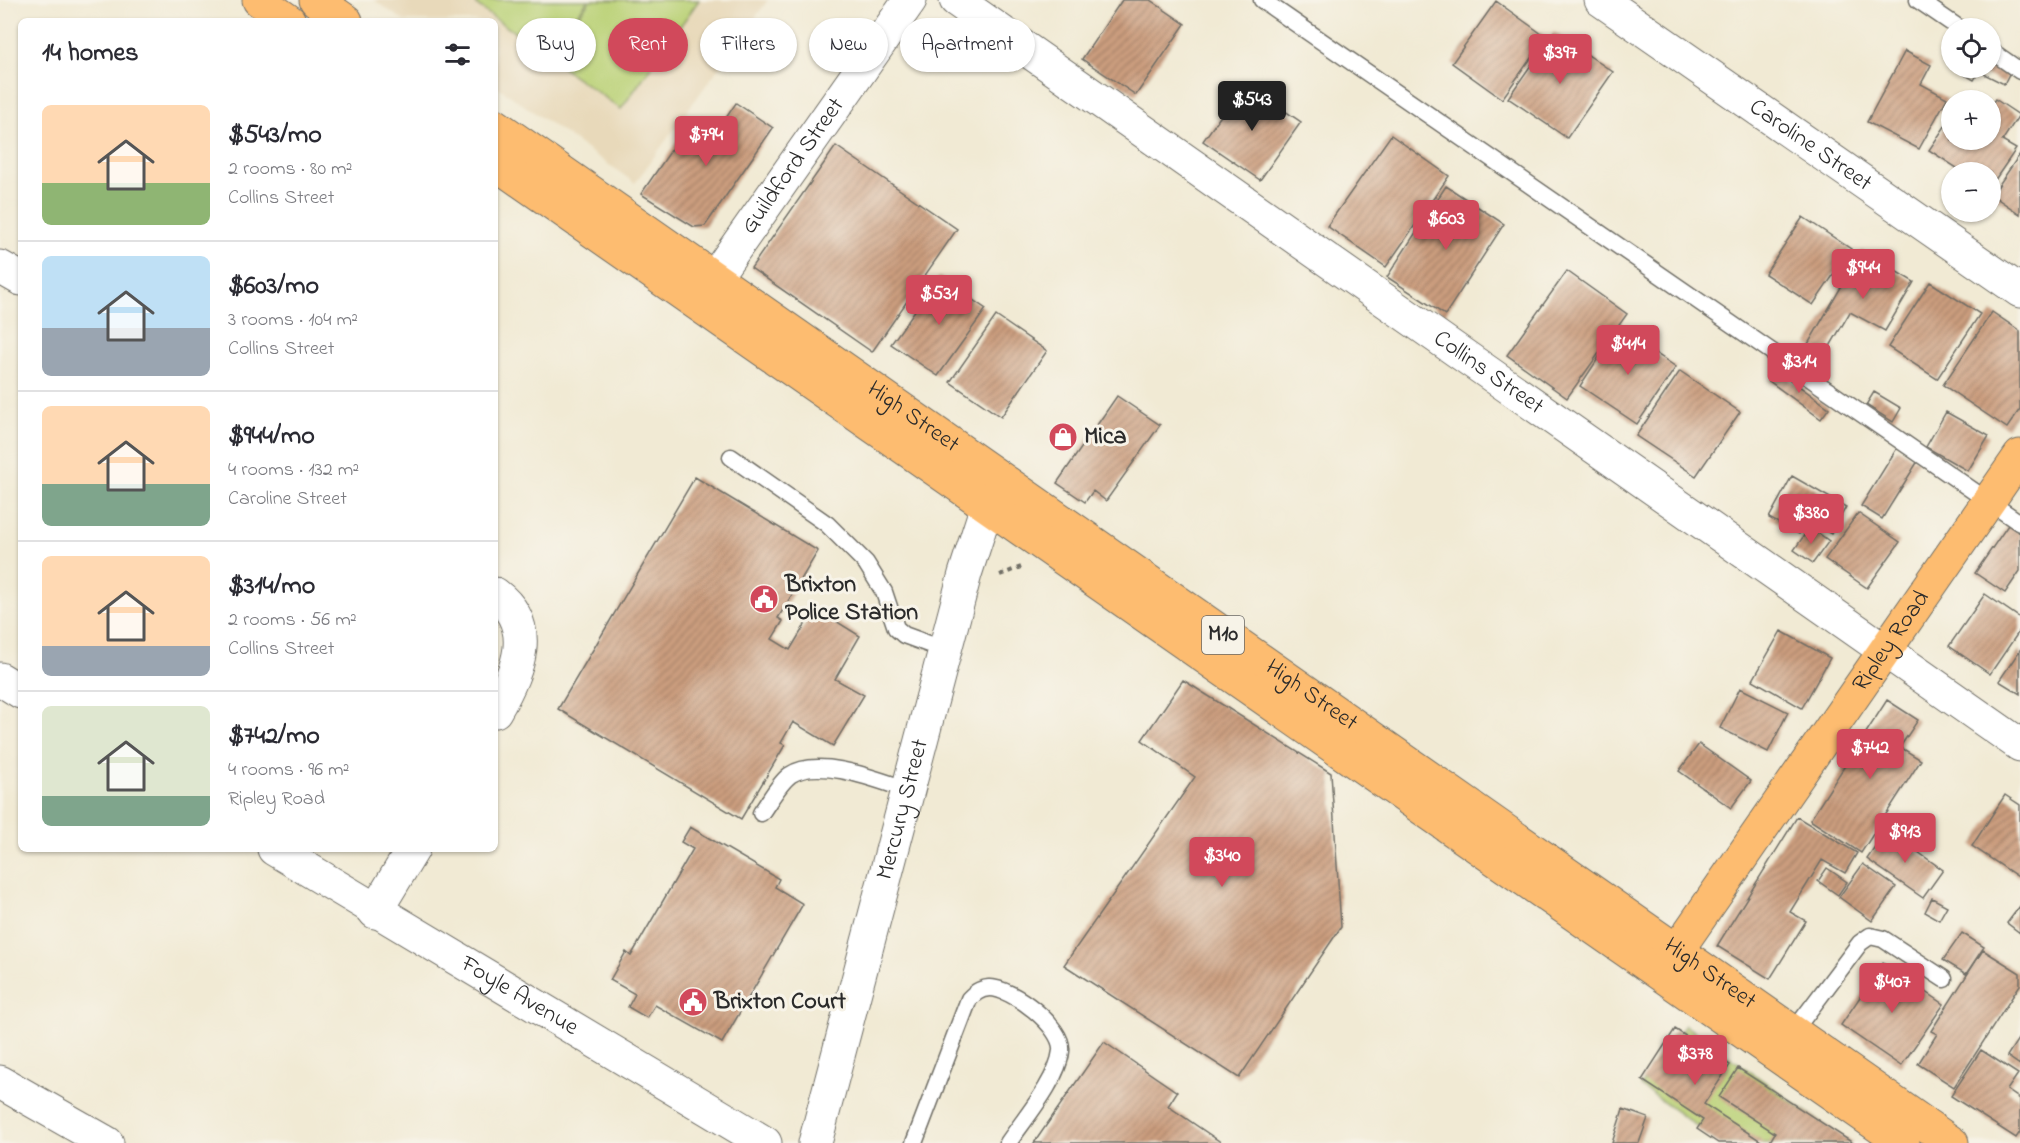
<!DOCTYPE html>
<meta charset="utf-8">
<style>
body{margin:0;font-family:"Indie Flower",sans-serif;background:#f2f2f3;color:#2b2b33;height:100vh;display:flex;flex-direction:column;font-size:22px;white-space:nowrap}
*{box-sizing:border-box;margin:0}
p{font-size:20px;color:#7c7c81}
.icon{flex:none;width:33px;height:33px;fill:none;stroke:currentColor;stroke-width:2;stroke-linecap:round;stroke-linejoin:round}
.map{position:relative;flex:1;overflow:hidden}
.sheet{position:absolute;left:18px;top:18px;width:480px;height:834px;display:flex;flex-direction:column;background:#fff;border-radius:9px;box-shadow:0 2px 4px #0004}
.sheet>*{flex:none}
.guide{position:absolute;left:516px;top:18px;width:570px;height:54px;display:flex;gap:12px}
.buttons{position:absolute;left:1941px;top:18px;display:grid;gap:12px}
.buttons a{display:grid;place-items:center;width:60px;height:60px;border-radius:50%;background:#fff;box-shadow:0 2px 4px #0004;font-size:30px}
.price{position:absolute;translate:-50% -51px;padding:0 14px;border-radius:6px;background:#d1495b;color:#fff;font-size:20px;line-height:39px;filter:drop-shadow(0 2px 3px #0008)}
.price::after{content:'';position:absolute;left:50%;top:36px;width:18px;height:14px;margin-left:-9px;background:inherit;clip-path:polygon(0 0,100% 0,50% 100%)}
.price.on{background:#222;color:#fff}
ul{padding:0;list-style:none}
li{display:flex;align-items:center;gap:18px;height:150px;padding:0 24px}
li+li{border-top:2px solid #e1e1e2}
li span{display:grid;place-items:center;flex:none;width:168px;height:120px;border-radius:9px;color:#555}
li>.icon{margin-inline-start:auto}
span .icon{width:72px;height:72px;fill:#fffc;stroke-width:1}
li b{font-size:26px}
h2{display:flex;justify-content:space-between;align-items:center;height:72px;padding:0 24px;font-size:26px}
.chip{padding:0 21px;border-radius:27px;background:#fff;box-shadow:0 2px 4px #0004;font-size:21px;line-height:54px}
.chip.on{background:#d1495b;color:#fff}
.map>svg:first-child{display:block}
.built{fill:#e8d9ba}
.grass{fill:#bad176;stroke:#727e50;stroke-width:1.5}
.building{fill:url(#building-hatch)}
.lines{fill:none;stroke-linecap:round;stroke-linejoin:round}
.service-casing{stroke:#706e66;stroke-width:19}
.minor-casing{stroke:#706e66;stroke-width:35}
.tertiary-casing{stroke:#706e66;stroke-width:35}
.primary-casing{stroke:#706e66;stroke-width:35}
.path{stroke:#706e66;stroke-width:4;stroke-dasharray:4.5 4.5;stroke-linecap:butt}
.service{stroke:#fff;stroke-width:16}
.minor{stroke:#fff;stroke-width:33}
.tertiary{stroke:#fff;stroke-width:33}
.primary{stroke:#fdbc70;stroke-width:33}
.labels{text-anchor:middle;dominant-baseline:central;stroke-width:6;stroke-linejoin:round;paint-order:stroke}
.shield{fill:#f7f3e8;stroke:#686764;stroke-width:1.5}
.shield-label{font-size:22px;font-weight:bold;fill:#2b2b2b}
.street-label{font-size:24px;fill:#2b2b2b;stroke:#f7f3e8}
.poi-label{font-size:24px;font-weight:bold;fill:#2b2b2b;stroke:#f7f3e8;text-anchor:start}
</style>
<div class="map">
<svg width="2020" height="1143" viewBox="0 0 2020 1143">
<defs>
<pattern id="building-hatch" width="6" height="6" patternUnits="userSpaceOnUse" patternTransform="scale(1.5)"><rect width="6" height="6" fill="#cb9d7e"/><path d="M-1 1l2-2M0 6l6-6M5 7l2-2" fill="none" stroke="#a58067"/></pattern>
</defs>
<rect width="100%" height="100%" fill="#f7f3e8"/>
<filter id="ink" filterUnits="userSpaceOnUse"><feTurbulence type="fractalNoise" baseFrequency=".0167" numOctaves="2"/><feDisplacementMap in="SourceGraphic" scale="12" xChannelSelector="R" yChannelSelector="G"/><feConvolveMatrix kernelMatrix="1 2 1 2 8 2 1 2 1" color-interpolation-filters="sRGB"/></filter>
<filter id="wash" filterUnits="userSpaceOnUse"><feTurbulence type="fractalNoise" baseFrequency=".008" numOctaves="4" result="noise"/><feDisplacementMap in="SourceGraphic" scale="24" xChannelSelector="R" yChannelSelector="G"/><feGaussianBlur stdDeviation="1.35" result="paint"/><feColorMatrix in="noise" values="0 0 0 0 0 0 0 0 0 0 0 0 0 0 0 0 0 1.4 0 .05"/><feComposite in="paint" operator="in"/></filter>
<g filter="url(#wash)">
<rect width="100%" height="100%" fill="#f1ead4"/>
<path class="built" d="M374,0H768L635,183L495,85V21H404Z"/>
<path class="grass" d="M479,0H588L548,56L476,5Z
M590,0H699L621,109L549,58Z
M1685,1025L1850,1143H1720L1641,1086Z"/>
<g id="blocks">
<path class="building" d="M1122,0H1150L1185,24L1136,95L1082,59Z
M1496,1L1546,37L1502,99L1452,63Z
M1554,32L1613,72L1567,138L1508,98Z
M1905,51L1931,65L1921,84L1947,98L1919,149L1867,122Z
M1990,59L2011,70L2004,84L1982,73L1985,68H1990Z
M1953,68H1982L1974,80Z
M1244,83L1301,122L1260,180L1203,141Z
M1995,99L2019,115L2002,141L2016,149L1990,187V172H1963L1929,150L1952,116V140H1990V106Z
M736,103L773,128L705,226L694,227L641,194L687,127L710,142Z
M1391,135L1449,176L1386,267L1327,226Z
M836,146L957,229L872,352L751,268Z
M2020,154V214L1992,195Z
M1446,186L1504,224L1445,315L1387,277Z
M1803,217L1851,249L1813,305L1765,274Z
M1862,251L1914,282L1885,331L1850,312L1825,355L1808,344Z
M1567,271L1627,314L1567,398L1507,355Z
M939,277L986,309L938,376L891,344Z
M1930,282L1980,314L1937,379L1888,347Z
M1992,312L2020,331V409L2007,428L1943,385Z
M996,316L1047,351L1001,417L950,382Z
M1618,328L1676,367L1637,424L1580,386Z
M1777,370L1829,408L1821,419L1769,381Z
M1680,371L1740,412L1696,476L1636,436Z
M1874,392L1901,408L1893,422L1866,405Z
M1117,396L1160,425L1106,501L1093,491L1085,502L1057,483Z
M1946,412L1989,436L1968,471L1926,447Z
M1897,448L1918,461L1882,519L1861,506Z
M1792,476L1846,507L1831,534L1807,520L1799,534L1769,518Z
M695,477L818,551L778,618L783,621L772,639L790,650L815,608L860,636L835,679L864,695L833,746L793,722L781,743L785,745L741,819L558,709Z
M1858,513L1900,542L1867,588L1825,559Z
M2008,525L2020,533V571L2005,593L1975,573Z
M1810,527L1829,541L1813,563L1794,550Z
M1985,594L2020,618V630L1990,674L1949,646Z
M1781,631L1830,658L1802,708L1753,680Z
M2020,650V694L1999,681Z
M1183,680L1331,773L1341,927L1239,1078L1064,965L1195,777L1142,740Z
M1740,688L1788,712L1768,752L1720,728Z
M1887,700L1918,720L1900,747L1921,760L1861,853L1810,820Z
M1699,744L1751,781L1731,808L1679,771Z
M2005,795L2020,805V878L1972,846Z
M1797,817L1857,853L1845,873L1822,860L1790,912L1806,921L1770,979L1717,946Z
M690,827L779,879L775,887L803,904L722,1043L655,1005L647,1018L628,1007L635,994L610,980L626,952L631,956L693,849L681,842Z
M1887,830L1943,870L1923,898L1867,859Z
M1863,864L1896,887L1872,921L1839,897Z
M1827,868L1847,882L1838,895L1818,881Z
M1932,898L1947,906L1939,920L1925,912Z
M2020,906V933L2007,923Z
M1962,933L1984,947L1966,974L1943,960Z
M1983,950L2020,973V985L1954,1087L1918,1064L1937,1034L1931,1031Z
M1883,963L1944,1004L1901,1066L1841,1025Z
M1675,1029L1730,1065L1704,1104L1764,1143H1718L1697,1129L1703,1120L1642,1080Z
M2020,1036V1065L2007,1056Z
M1104,1042L1177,1092L1168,1106L1222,1143H1034Z
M1981,1050L2018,1074L2007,1090L2020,1099V1132L2016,1138L1951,1096Z
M1738,1068L1853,1143H1769L1775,1133L1719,1097Z
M1623,1109L1648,1118L1639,1143H1612Z"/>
</g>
</g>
<g filter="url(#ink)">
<use href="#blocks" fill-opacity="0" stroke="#706e66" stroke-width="1.5"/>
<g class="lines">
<g class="service-casing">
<path id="service" d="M1262,0L2020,523
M1918,0L1959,28
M1990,50L2020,71
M731,457L827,524L866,563L884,592L896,628L904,635L945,650
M761,813C769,802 779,783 790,775C818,756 878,780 908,790
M1793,1032L1860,943L1870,936L1883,939L1944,979
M914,1143L969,999C975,993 979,989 989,988C1011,987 1064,1027 1061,1051C1058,1080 1024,1119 1008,1143"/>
</g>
<g class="minor-casing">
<g id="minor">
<path d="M0,267L21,279"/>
<path id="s1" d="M698,301L910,0"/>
<path d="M495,594C538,626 518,672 495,711"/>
<path d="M0,679L21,692"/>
<path id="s2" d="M274,849L765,1143"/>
<path d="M375,912L413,849"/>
<path d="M0,1082L107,1143"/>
<path id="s3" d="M815,1143L965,574L996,478"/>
</g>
</g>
<g class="tertiary-casing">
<g id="tertiary">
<path id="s4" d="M956,0L2020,745"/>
<path id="s5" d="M1601,0L2020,291"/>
</g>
</g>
<g class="primary-casing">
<g id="primary">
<path d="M259,0L289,21"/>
<path d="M316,0L346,21"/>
<path id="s6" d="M495,125L1952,1143"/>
<path d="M495,163L1903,1143"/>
<path id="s7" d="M1664,969L2020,456"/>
</g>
</g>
<path class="path" d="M1000,575L1021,567"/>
<use href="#service" class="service"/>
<use href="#minor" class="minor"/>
<use href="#tertiary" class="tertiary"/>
<use href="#primary" class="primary"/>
</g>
</g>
<defs>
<g id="shop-disc" transform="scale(1.5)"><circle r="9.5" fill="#d1495b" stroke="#f7f3e8"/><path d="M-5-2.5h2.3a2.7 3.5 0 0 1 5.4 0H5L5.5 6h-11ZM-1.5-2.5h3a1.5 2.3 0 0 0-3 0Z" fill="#fff"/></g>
<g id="civic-disc" transform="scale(1.5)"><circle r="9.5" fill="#d1495b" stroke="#f7f3e8"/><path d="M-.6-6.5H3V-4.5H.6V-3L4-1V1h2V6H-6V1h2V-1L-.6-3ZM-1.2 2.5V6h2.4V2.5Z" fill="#fff"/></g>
</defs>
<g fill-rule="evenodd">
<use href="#shop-disc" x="1063" y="437"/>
<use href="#civic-disc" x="764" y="599"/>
<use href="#civic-disc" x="693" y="1002"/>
</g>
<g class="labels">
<rect class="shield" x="1202" y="616" width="42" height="38" rx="4.5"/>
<g class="shield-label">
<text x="1223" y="635">M10</text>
</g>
<g class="street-label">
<text stroke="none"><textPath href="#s5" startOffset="255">Caroline Street</textPath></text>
<text stroke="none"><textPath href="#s1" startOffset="165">Guildford Street</textPath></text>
<text stroke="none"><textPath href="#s4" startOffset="650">Collins Street</textPath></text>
<text stroke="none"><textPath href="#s6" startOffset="510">High Street</textPath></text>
<text stroke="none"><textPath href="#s7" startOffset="399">Ripley Road</textPath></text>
<text stroke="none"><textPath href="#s6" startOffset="996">High Street</textPath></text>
<text stroke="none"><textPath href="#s3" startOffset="345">Mercury Street</textPath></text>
<text stroke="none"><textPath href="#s6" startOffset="1482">High Street</textPath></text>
<text stroke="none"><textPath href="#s2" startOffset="286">Foyle Avenue</textPath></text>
</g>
<g class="poi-label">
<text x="1084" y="437">Mica</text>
<text x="785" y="585">Brixton<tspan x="785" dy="28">Police Station</tspan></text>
<text x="714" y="1002">Brixton Court</text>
</g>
</g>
</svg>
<div class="buttons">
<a><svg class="icon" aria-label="locate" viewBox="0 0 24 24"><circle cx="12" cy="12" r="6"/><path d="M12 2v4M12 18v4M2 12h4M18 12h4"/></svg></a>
<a>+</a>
<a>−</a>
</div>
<b class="price" style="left:1560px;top:85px">$397</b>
<b class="price on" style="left:1252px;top:132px">$543</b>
<b class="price" style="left:706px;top:167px">$794</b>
<b class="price" style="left:1446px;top:251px">$603</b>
<b class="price" style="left:1863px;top:300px">$944</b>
<b class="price" style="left:939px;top:326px">$531</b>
<b class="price" style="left:1628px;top:376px">$414</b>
<b class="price" style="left:1799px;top:394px">$314</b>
<b class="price" style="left:1811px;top:545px">$380</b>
<b class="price" style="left:1870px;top:780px">$742</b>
<b class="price" style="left:1905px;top:864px">$913</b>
<b class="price" style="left:1222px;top:888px">$340</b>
<b class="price" style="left:1892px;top:1014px">$407</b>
<b class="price" style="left:1695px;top:1086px">$378</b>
<div class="guide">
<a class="chip">Buy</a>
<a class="chip on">Rent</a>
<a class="chip">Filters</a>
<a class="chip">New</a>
<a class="chip">Apartment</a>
</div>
<section class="sheet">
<h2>14 homes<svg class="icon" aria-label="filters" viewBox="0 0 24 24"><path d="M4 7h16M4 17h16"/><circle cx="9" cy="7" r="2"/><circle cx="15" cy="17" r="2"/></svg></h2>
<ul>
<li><span style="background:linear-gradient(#ffd9b3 65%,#8fb573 0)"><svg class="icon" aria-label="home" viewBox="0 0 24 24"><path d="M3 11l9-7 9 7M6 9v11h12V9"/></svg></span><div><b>$543/mo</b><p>2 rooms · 80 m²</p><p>Collins Street</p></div></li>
<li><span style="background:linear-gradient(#bfe0f5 60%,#9aa5b1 0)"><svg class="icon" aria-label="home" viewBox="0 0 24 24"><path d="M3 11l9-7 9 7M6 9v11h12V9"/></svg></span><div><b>$603/mo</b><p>3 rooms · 104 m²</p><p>Collins Street</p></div></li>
<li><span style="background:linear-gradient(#ffd9b3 65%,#7fa58c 0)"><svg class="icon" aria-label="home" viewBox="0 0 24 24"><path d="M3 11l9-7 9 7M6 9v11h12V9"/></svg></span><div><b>$944/mo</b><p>4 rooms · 132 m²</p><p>Caroline Street</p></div></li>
<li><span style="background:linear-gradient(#ffd9b3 75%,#9aa5b1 0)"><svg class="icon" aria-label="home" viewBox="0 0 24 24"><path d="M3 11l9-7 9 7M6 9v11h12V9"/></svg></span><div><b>$314/mo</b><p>2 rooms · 56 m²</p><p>Collins Street</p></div></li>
<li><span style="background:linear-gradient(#dfe7d0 75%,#7fa58c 0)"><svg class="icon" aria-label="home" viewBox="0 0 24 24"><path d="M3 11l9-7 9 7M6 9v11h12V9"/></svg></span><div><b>$742/mo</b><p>4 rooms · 96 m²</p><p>Ripley Road</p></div></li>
</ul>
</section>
</div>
